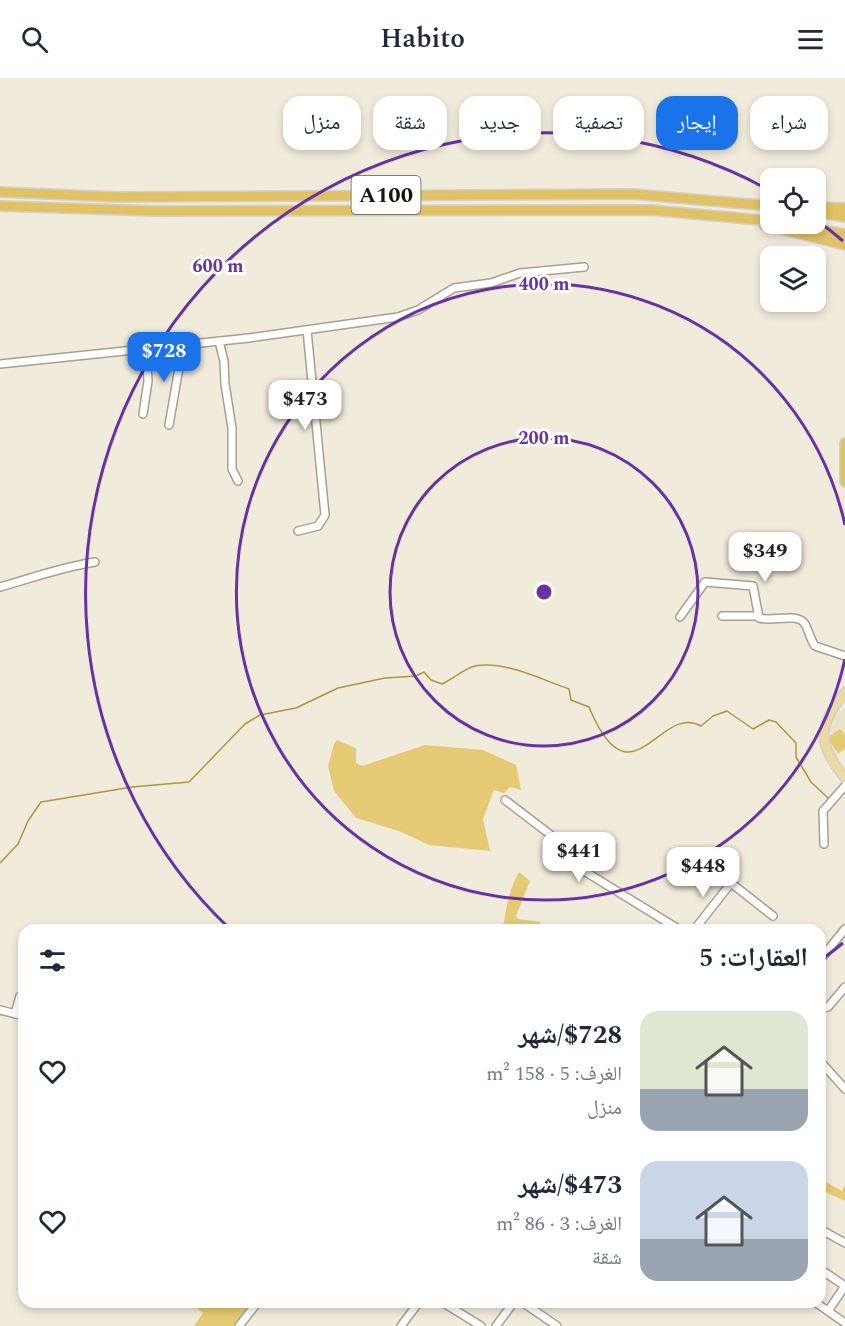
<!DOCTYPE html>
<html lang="ar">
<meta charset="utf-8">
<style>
body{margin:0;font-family:Spectral,"Noto Naskh Arabic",serif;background:#f2f2f3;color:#1f2937;direction:rtl;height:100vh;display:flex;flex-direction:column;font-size:22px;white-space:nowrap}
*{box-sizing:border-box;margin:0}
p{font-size:20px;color:#747a83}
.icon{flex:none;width:33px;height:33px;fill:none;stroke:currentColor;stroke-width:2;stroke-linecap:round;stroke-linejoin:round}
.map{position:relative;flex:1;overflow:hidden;direction:ltr}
.drawer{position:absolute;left:18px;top:846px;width:808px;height:384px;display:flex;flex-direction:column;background:#fff;border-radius:18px;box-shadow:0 3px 9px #0003;direction:rtl}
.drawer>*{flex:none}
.hud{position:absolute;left:18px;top:18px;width:810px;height:54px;direction:rtl;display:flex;gap:12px}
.controls{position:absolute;left:760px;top:90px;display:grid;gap:12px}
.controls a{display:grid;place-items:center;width:66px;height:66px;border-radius:12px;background:#fff;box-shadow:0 3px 9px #0003;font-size:30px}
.price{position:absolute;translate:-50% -51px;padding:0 14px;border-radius:12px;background:#fff;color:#222;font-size:20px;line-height:39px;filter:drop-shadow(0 2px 3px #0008)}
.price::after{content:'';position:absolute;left:50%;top:36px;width:18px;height:14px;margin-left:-9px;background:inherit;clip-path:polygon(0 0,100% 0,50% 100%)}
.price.active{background:#1a73e8;color:#fff}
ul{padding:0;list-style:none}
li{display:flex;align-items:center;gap:18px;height:150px;padding:0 18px}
li span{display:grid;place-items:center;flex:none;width:168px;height:120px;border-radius:18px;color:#555}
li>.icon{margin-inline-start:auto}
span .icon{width:72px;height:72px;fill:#fffc;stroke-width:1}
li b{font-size:26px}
h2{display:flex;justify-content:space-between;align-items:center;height:72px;padding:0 18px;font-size:26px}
.tag{padding:0 21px;border-radius:18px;background:#fff;box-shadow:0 3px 9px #0003;font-size:21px;line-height:54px}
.tag.active{background:#1a73e8;color:#fff}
header{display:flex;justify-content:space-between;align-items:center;height:78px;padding:0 18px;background:#fff;font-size:27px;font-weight:600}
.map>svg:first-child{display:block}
.built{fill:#eae2ca}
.green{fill:#e6ca73}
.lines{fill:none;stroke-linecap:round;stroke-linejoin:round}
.stream{stroke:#b2953a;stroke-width:1.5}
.minor-casing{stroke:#a5a090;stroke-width:10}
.major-casing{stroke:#d0d0cf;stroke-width:11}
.highway-casing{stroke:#d0d0cf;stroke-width:12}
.minor{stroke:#fff;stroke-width:7}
.major{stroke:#ecdaa2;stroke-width:8}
.highway{stroke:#e0c164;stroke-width:9}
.ring{fill:none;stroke:#6930a7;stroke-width:3}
.labels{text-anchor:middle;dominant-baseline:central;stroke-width:6;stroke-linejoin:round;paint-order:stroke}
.shield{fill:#fff;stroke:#5c5a57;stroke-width:1.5}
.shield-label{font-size:22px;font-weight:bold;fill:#16140f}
.centre{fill:#6930a7;stroke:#fff;stroke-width:3}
.ring-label{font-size:18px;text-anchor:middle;font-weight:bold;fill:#6930a7;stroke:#fff;stroke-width:6;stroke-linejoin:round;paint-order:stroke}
</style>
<header><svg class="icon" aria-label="menu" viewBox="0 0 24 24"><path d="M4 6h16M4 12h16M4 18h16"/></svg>Habito<svg class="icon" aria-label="search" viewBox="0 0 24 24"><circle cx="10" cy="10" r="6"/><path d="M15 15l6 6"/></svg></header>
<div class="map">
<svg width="845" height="1248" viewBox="0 0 845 1248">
<rect width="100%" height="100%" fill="#f1ebdb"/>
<path class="built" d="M845,630V672L835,679L829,667L827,652L829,642Z"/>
<path class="green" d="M840,651L845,657V671L838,675L827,660Z
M337,662L356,670V685L362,688L425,667L483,672L516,687L521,712L510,709L504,715L494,712L483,741L490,773L429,767L399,753L356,740L334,713L328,688L334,666Z
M519,794L530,803L516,838L518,841L540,844L541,852H485L504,845C505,832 512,804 519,794Z
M821,1101L842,1113L845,1106V1123L821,1112Z
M189,1224H256L238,1248H194L203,1235Z"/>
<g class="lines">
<path class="stream" d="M0,785L18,766L28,743L41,724L132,709L189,704L245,646L260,637L296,630L338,610L385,600L416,598L424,594L431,602L442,606C453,601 465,590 475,588C503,582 543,602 569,611L571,622L589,629C631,731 660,624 701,648L713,638L727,633L753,651L769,642L776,644L796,665V679L811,704L828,720L832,719"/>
<g class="minor-casing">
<path id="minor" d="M219,263L224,283L225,306L232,350V391L238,403
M0,286L249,260L398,239L418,232L454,210L491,205L520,195L584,189
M143,336L148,303L146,271
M169,347L183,267
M298,453L318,448L325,437L307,252
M0,509C32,500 62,489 95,484
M722,538H758
M680,539L705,504L753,508L759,540C772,544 798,534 805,546C809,553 810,561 815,568L845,578
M505,722L556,761L576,788L680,852
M824,766L823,733L845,708
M694,852L731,805L773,838
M820,882L845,851
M820,931L828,929L845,909
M0,932L24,938
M15,936L20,918
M820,983L845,1011
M820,1151L845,1165
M820,1191L845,1208
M442,1224L481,1248
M522,1224L557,1248
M815,1224L845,1245
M828,1233L845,1208
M239,1248L258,1224
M401,1248L419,1224
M496,1248L514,1224"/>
</g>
<g class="major-casing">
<path id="major" d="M845,614C818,649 816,664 845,700"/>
</g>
<g class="highway-casing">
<path id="highway" d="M0,114L117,119L633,116L771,128
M0,128L156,133L651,132L771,143
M816,129L845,130
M816,134L845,139
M788,146L845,156
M764,147L845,167
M845,365V404"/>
</g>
<use href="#minor" class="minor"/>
<use href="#major" class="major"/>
<use href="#highway" class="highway"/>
</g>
<g class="ring">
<circle cx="544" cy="514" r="154"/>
<path d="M845 581A308 308 0 1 1 845 447"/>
<path d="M843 865A461 461 0 0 1 821 882M230 851A461 461 0 0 1 767 111M818 143A461 461 0 0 1 843 163"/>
</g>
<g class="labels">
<rect class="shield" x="351.5" y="98" width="69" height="38" rx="4.5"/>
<g class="shield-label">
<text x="386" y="117">A100</text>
</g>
</g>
<circle cx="544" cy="514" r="9" class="centre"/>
<g class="ring-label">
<text x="218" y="194">600 m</text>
<text x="544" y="212">400 m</text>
<text x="544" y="366">200 m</text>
</g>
</svg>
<div class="controls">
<a><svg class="icon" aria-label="locate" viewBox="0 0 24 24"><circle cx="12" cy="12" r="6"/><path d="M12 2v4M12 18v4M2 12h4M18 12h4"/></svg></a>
<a><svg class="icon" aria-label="layers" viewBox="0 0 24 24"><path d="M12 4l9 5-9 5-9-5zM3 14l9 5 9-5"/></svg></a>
</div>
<b class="price active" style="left:164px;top:305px">$728</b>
<b class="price" style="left:305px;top:353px">$473</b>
<b class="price" style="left:765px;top:505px">$349</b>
<b class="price" style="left:579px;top:805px">$441</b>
<b class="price" style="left:703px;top:820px">$448</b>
<div class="hud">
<a class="tag">شراء</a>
<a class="tag active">إيجار</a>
<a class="tag">تصفية</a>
<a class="tag">جديد</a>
<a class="tag">شقة</a>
<a class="tag">منزل</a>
</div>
<section class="drawer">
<h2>العقارات: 5<svg class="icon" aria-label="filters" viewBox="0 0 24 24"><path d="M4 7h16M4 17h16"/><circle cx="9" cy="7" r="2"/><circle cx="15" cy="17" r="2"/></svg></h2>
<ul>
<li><span style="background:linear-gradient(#dfe7d0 65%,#9aa5b1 0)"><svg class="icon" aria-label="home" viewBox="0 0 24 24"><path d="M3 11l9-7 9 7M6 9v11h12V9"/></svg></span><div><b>$728/شهر</b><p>الغرف: 5 · 158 m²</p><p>منزل</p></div><svg class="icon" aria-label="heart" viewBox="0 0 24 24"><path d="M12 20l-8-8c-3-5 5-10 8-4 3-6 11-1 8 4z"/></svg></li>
<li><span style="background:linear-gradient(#c9d6e8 65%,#9aa5b1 0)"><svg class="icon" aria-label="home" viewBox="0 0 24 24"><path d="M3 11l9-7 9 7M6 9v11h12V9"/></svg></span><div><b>$473/شهر</b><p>الغرف: 3 · 86 m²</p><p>شقة</p></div><svg class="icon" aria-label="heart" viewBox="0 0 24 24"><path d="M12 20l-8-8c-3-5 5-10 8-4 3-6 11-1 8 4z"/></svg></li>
</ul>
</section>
</div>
